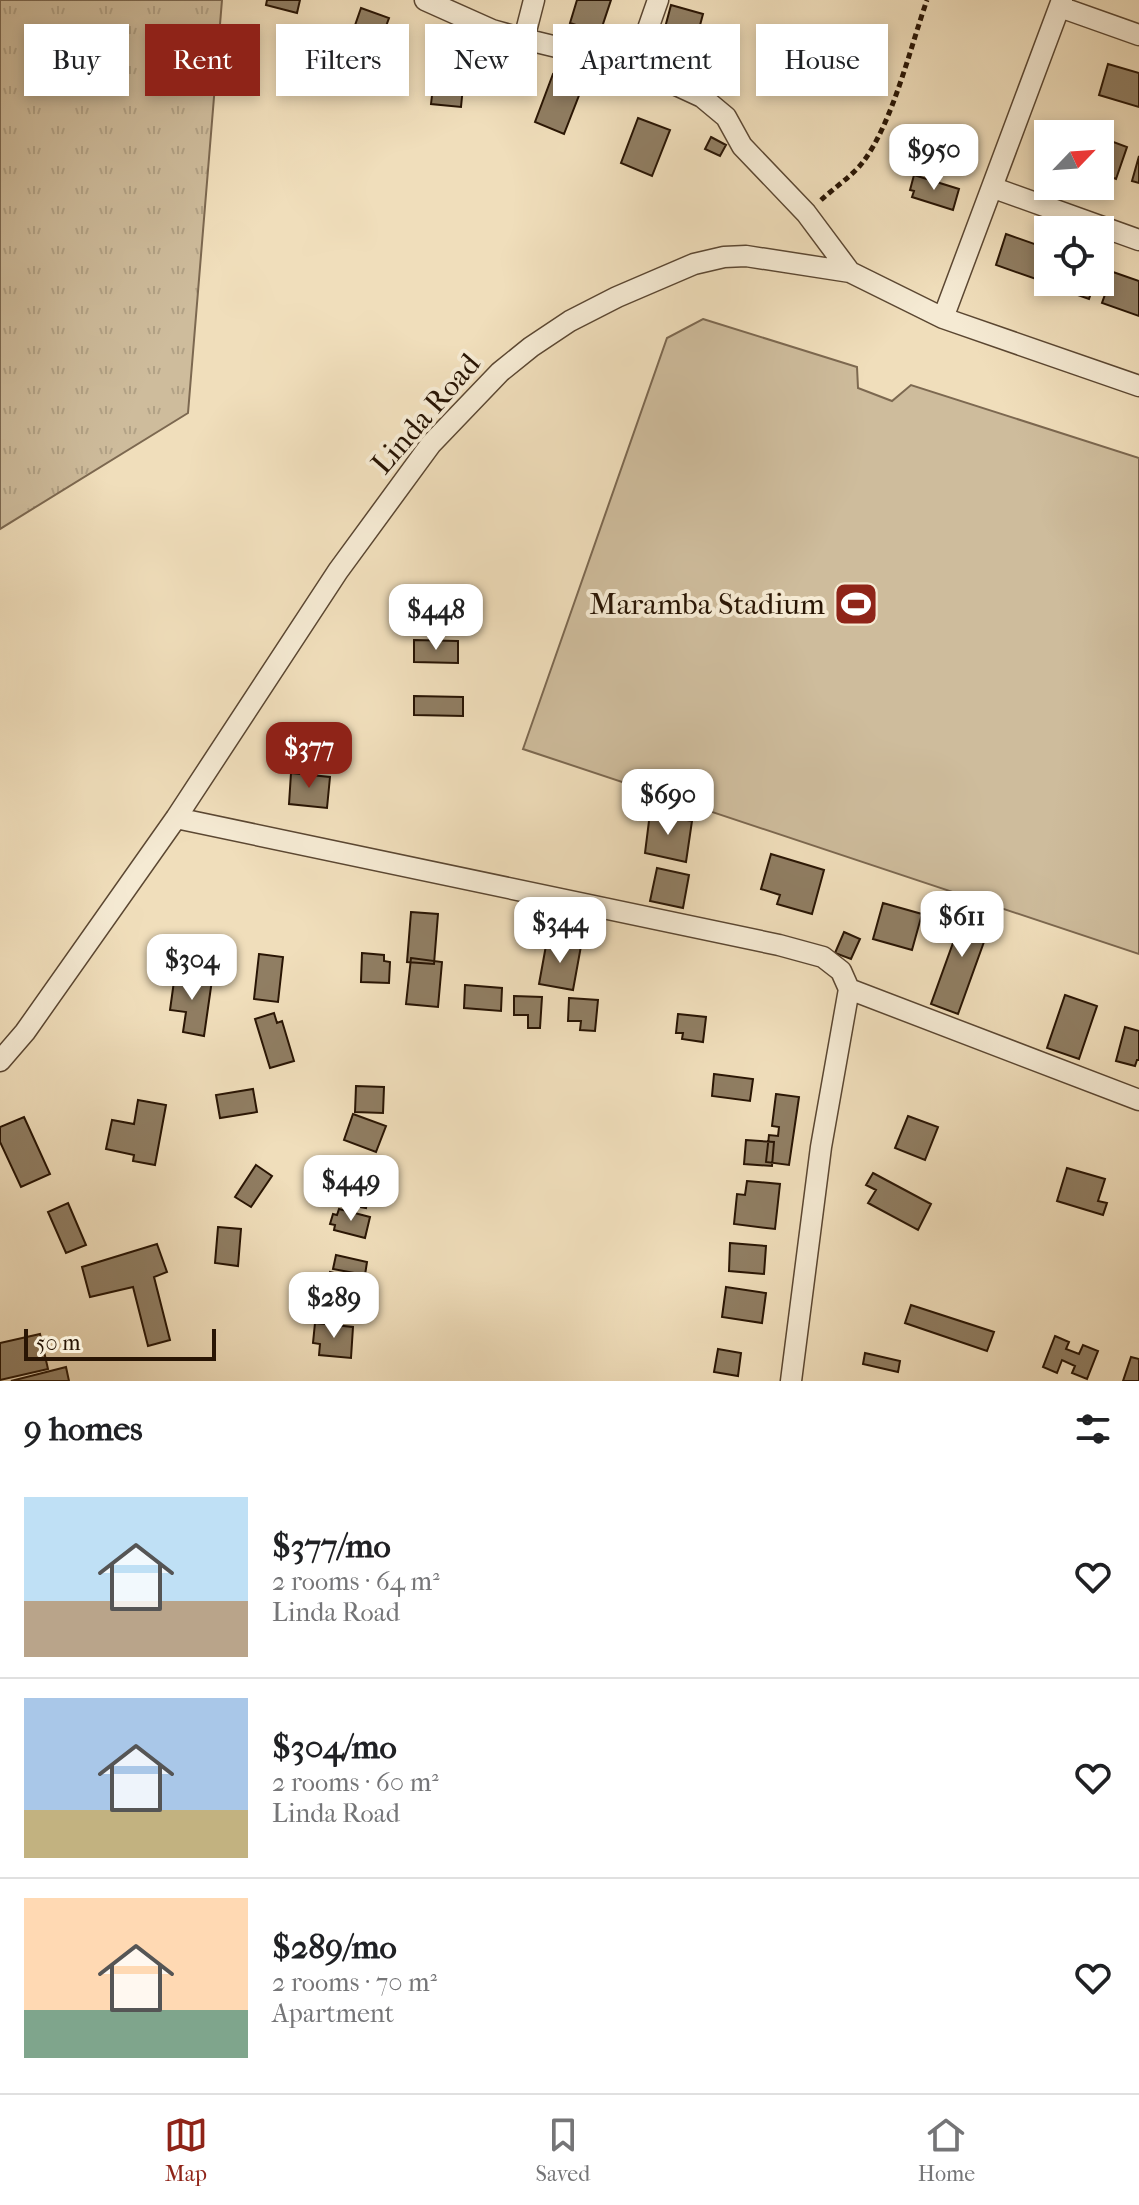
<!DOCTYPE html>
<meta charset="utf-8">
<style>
body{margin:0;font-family:"IM FELL French Canon",serif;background:#f6f6f6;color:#202124;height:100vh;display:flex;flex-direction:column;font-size:30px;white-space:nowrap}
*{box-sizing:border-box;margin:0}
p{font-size:26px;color:#757577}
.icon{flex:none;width:44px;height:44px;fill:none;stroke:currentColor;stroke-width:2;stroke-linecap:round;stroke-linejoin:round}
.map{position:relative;height:1381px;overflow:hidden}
.details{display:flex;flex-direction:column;background:#fff;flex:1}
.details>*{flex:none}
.banner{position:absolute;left:24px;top:24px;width:1092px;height:72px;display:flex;gap:16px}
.needle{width:52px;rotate:65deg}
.buttons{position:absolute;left:1034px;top:120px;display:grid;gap:16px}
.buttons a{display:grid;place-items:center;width:80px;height:80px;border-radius:0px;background:#fff;box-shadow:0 4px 12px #0003;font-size:40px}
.scale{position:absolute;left:24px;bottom:20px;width:192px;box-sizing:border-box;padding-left:8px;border:4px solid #291504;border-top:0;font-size:22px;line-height:28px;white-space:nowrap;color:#291504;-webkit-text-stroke:6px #f5ead3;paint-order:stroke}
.price{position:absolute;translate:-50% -68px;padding:0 18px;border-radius:16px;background:#fff;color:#222;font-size:26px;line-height:52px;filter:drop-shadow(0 2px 4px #0008)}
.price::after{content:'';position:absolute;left:50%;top:48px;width:24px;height:18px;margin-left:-12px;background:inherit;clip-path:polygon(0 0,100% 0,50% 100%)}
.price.active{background:#8f2418;color:#fff}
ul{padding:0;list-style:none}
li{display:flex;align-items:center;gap:24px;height:200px;padding:0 24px}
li+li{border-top:2px solid #e0e0e0}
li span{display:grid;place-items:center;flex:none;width:224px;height:160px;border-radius:0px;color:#555}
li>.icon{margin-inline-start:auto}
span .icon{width:96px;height:96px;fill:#fffc;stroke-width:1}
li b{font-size:34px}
h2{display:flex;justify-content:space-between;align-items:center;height:96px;padding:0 24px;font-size:34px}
.chip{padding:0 28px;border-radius:0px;background:#fff;box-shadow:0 4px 12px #0003;font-size:28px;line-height:72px}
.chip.active{background:#8f2418;color:#fff}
.tabs{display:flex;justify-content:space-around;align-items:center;height:112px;border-top:2px solid #e0e0e0;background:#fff;font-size:22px;color:#757577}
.tabs a{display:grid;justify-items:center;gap:4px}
.tabs .active{color:#8f2418}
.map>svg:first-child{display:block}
.grass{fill:url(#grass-tufts);stroke:#7c6850;stroke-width:2}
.park{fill:#cebc9c;stroke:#7c6850;stroke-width:2}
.building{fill:#907e63;stroke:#291504;stroke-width:2}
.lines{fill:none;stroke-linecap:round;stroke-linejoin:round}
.minor-casing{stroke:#5b4732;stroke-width:23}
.path{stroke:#291504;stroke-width:5;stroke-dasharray:6 4;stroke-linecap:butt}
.minor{stroke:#f5ead3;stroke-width:20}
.labels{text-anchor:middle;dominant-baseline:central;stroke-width:8;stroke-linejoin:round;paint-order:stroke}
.street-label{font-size:30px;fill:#291504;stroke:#f5ead3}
.poi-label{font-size:30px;fill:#291504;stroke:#f5ead3;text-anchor:end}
</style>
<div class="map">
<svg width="1139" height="1381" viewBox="0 0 1139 1381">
<defs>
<pattern id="grass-tufts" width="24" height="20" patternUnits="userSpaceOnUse" patternTransform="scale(2)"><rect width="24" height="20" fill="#cebc9c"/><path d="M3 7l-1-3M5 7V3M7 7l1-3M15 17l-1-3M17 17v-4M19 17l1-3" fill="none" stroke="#b1a185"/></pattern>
</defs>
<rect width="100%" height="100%" fill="#f0debb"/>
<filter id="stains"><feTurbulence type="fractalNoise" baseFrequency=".0025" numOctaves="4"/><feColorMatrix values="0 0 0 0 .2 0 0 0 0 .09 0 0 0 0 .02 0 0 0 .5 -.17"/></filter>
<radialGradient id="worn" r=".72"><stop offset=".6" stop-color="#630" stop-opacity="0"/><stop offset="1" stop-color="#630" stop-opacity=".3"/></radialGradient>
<path class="grass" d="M0,0H222L188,413L0,529Z"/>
<path class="park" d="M703,319L857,367L858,388L892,401L911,385L1139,458V954L523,749L667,338Z"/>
<path class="building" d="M267,0H300L297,13L266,5Z
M577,0H611L600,33L570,23Z
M671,5L703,14L690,63L658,54Z
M361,8L389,18L371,67L344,57Z
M437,52L466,56L461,107L431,104Z
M1108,64L1139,73V107L1099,95Z
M553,74L583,85L564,134L535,122Z
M638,118L670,130L652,176L621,163Z
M711,137L726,145L720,156L705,149Z
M1100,137L1127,147L1116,179L1100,173Z
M1139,156V183L1132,181Z
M914,175L959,189L953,210L912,197L914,191L910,190Z
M1006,234L1046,248L1036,279L996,265Z
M1113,272L1139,281V316L1102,303Z
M1050,282H1095L1089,299L1049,285Z
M414,640L458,641V663L414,662Z
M414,696L463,697V716L414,715Z
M291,773L330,777L327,808L289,804Z
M650,813L692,821L686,862L645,853Z
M771,854L824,870L812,914L777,904L780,895L761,889Z
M657,868L689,875L683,908L650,901Z
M883,903L922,914L912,950L873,939Z
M967,904L994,914L958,1014L931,1004Z
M411,912L438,914L434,964L407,962Z
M844,932L860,939L851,959L835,953Z
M547,940L581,946L573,990L539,984Z
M362,953L384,955V961L390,962L389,983L361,982Z
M259,954L283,957L278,1002L254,999Z
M411,958L442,962L438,1007L406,1004Z
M175,974L212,980L204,1036L183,1032L186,1012L170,1010Z
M465,985L502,988L501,1011L464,1008Z
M1065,995L1097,1006L1079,1059L1047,1048Z
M514,996L542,997L540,1028H528V1015H514Z
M569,998L598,1000L595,1031L580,1030L581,1021H568Z
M274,1013L277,1023L282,1021L294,1061L270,1068L255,1019Z
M678,1014L706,1017L703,1042L682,1039L683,1033H676Z
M1125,1027L1139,1031V1060H1137L1135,1066L1116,1061Z
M714,1074L753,1079L750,1101L712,1096Z
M356,1086L384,1087L383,1113L355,1112Z
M253,1089L257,1112L220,1118L216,1095Z
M776,1094L799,1097L789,1165L766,1162L769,1135L778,1136L779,1127L772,1126Z
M138,1100L166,1105L155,1165L133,1161L134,1155L106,1149L112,1120L134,1124Z
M353,1114L386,1126L376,1152L344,1140Z
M908,1116L938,1127L925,1160L895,1148Z
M24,1117L50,1174L21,1187L0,1142V1127Z
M746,1140L774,1142L772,1166L744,1164Z
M256,1165L272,1176L251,1207L235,1197Z
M1067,1168L1105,1179L1098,1201L1107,1203L1103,1215L1057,1201Z
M321,1172L371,1181L366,1208L316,1199Z
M873,1173L931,1204L918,1230L868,1203L876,1190L866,1185Z
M747,1181L780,1184L775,1229L734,1224L737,1194L745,1195Z
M68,1203L86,1245L66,1253L48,1212Z
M339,1209L370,1217L365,1238L334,1230L335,1225L330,1224L333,1214L337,1215Z
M218,1227L241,1229L238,1266L215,1263Z
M730,1243L766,1246L764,1274L729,1271Z
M157,1244L167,1272L154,1277L170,1340L148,1346L133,1287L90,1297L82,1267Z
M336,1255L367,1262L365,1275L333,1269Z
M330,1272L363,1280L358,1305L324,1297Z
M726,1287L766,1293L762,1323L722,1317Z
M911,1305L994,1332L987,1351L905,1323Z
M315,1323L353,1327L351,1358L319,1355L320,1344L313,1343Z
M40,1334L48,1369L0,1380V1343Z
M1055,1336L1069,1342L1066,1349L1079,1354L1083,1345L1098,1351L1087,1379L1072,1373L1075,1366L1062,1360L1057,1373L1043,1367Z
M718,1349L741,1353L738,1376L714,1372Z
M865,1353L900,1361L898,1372L863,1364Z
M1131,1357L1139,1359V1381H1123Z
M66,1367L69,1381H11Z"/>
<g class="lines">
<g class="minor-casing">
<path id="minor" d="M425,0L492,30L524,39
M534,0L524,39L635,66L702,97L726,117L742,146L806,213L850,272
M1060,7L1139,35
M635,66L658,0
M994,188L1139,240
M943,318L1062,0
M176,818L779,945L823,957L841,971L849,989L821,1147L791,1381
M849,989L1139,1100
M0,1061L25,1032L176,818L338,571L431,444L500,372L531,347L570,321L617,297L694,264L724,257L746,256L850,272L943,318L1139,386"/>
</g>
<path class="path" d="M821,200C834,188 852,176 863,162C893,122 910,48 927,0"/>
<use href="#minor" class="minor"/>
</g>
<defs>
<g id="stadium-square" transform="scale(2.3)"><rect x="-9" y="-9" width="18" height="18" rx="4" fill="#8f2418" stroke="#f5ead3"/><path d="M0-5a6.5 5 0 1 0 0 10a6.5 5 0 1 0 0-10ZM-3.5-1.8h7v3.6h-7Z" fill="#fff"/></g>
</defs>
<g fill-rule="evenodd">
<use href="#stadium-square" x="856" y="604"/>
</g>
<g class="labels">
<g class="street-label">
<text transform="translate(426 414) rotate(-49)">Linda Road</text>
</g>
<g class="poi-label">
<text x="825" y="604">Maramba Stadium</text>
</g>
</g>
<rect width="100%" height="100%" filter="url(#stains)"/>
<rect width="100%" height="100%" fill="url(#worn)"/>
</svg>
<div class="buttons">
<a><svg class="needle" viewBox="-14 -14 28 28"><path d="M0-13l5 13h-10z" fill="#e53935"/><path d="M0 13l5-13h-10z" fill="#757577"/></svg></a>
<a><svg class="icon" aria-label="locate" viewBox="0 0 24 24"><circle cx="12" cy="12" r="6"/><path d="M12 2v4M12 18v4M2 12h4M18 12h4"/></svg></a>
</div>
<div class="scale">50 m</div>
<b class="price" style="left:934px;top:192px">$950</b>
<b class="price" style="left:436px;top:652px">$448</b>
<b class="price active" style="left:309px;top:790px">$377</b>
<b class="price" style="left:668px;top:837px">$690</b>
<b class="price" style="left:962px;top:959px">$611</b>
<b class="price" style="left:560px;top:965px">$344</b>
<b class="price" style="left:192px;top:1002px">$304</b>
<b class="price" style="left:351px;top:1223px">$449</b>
<b class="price" style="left:334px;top:1340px">$289</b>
<div class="banner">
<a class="chip">Buy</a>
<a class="chip active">Rent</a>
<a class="chip">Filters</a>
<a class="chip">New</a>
<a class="chip">Apartment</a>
<a class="chip">House</a>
</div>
</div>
<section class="details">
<h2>9 homes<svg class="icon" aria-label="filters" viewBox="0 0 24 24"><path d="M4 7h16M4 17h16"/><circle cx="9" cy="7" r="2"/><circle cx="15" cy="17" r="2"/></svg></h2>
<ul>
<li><span style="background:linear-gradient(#bfe0f5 65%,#b9a48a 0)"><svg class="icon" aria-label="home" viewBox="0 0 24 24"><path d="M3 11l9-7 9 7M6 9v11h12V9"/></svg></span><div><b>$377/mo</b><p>2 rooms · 64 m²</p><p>Linda Road</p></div><svg class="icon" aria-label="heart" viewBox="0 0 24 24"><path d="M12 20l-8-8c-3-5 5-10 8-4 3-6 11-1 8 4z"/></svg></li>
<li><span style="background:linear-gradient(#a9c7e8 70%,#c2b280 0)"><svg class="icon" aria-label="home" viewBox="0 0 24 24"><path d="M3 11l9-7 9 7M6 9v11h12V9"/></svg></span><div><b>$304/mo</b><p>2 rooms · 60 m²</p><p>Linda Road</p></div><svg class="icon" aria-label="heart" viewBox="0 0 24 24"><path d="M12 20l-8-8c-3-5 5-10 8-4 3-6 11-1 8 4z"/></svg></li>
<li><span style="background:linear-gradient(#ffd9b3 70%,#7fa58c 0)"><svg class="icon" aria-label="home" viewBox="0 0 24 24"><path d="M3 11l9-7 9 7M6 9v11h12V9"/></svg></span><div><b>$289/mo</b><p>2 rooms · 70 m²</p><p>Apartment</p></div><svg class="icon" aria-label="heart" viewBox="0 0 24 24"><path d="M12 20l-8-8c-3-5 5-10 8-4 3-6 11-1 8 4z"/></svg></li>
</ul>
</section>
<nav class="tabs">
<a class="active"><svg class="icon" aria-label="map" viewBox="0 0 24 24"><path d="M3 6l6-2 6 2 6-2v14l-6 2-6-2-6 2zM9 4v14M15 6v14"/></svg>Map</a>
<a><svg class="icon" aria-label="saved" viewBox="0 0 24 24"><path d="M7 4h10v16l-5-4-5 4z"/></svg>Saved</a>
<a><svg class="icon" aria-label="home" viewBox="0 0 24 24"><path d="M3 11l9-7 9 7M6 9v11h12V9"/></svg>Home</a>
</nav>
